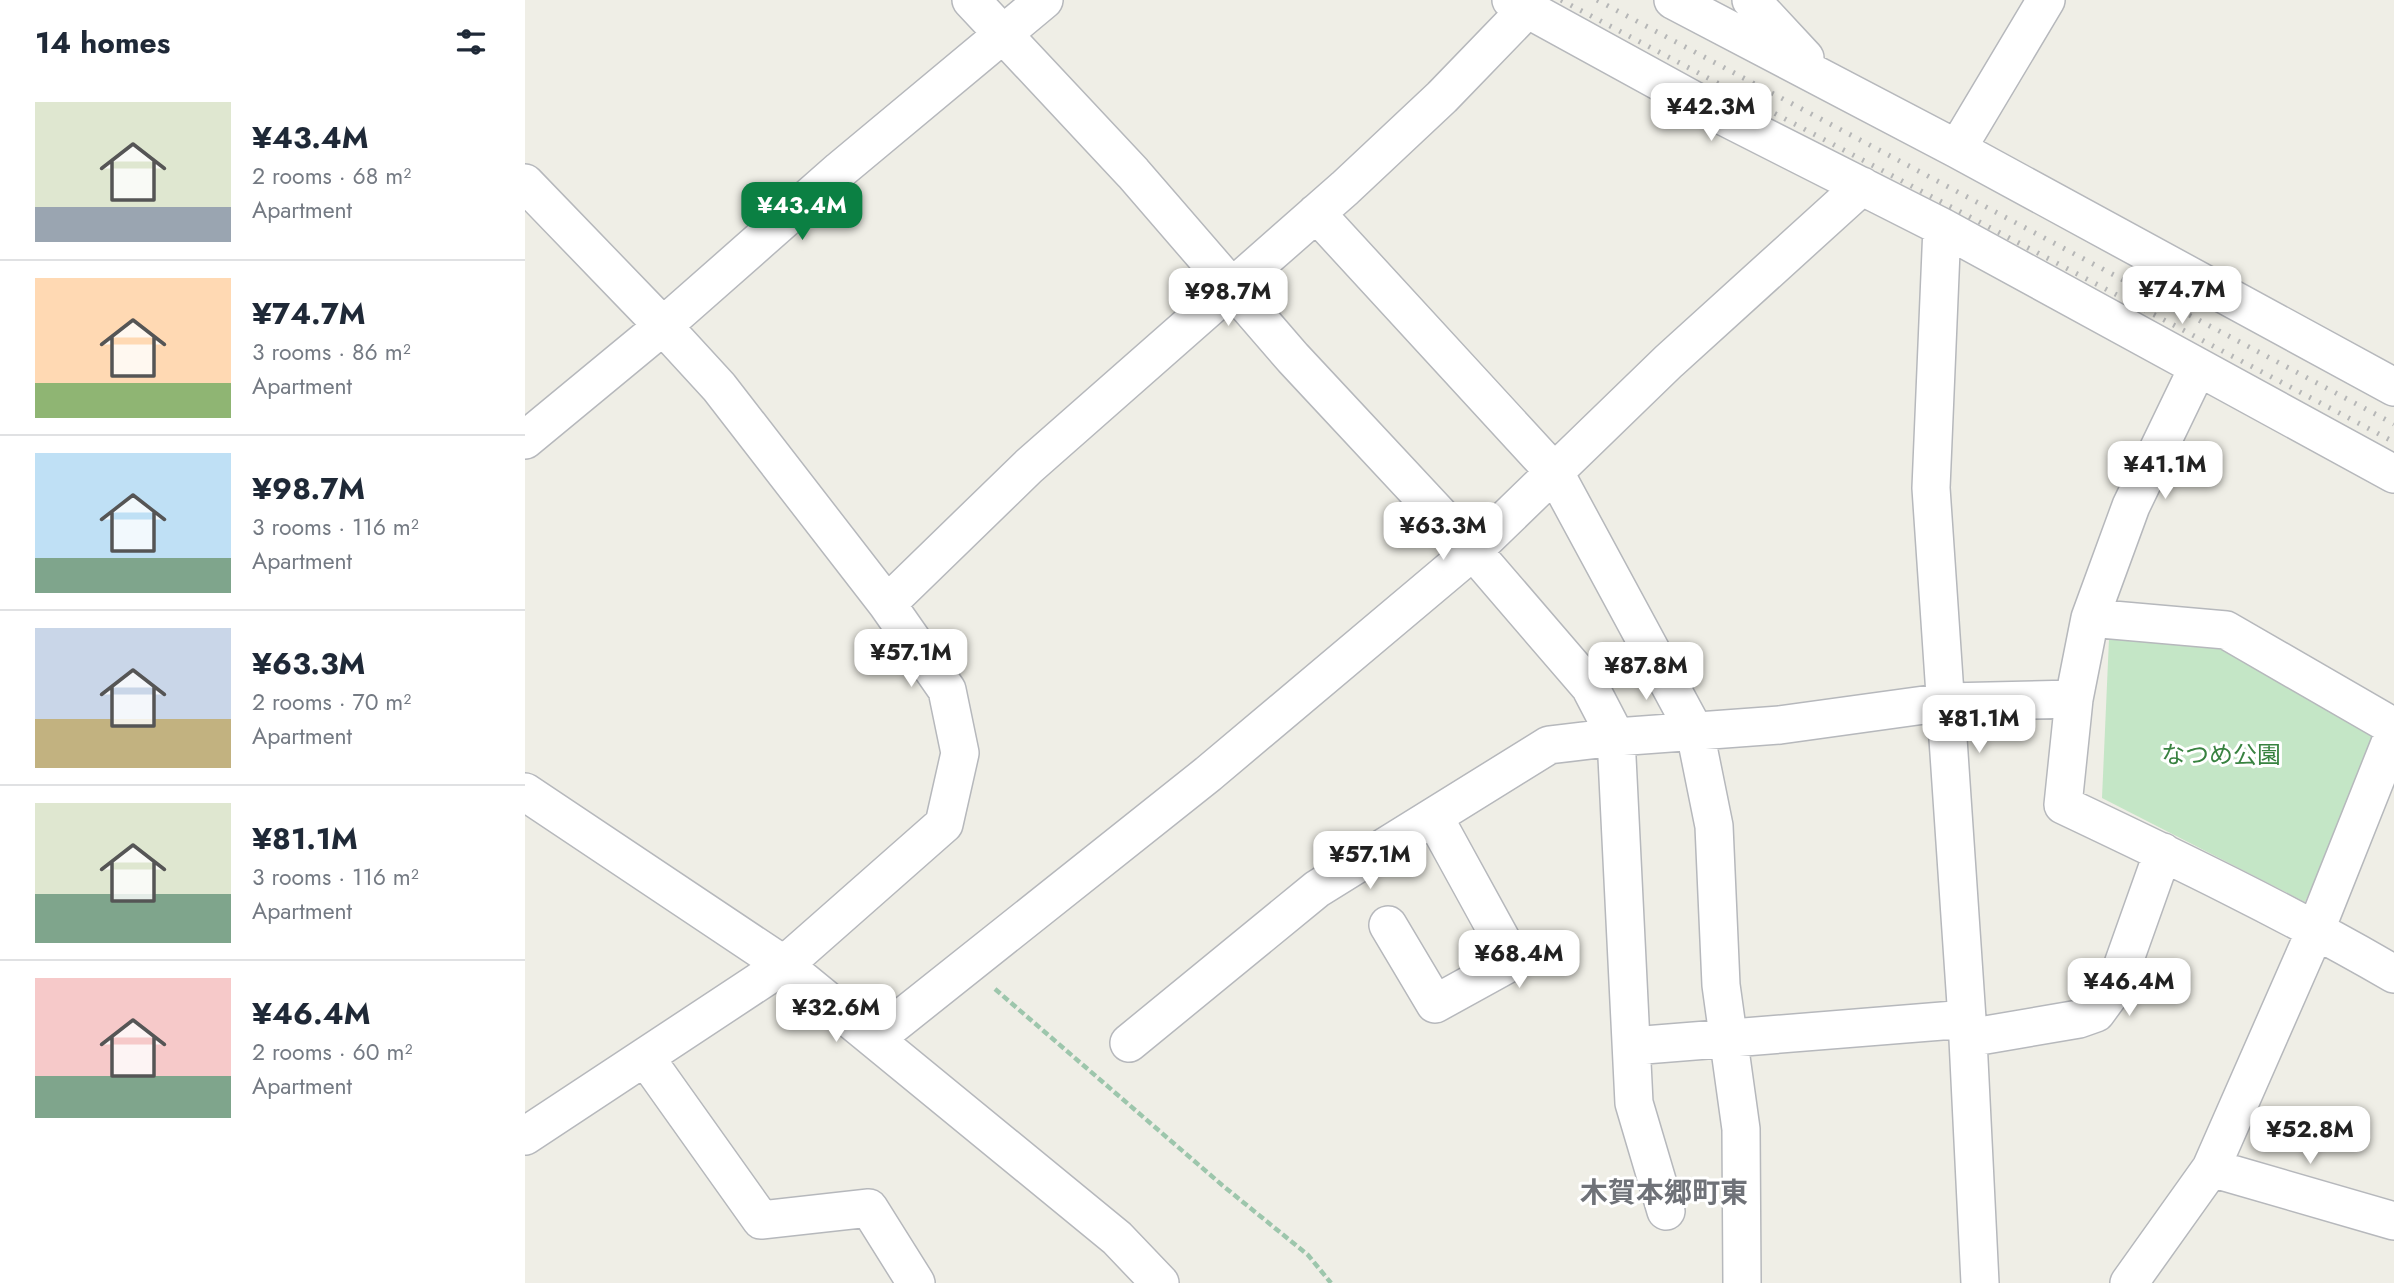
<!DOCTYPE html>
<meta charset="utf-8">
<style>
body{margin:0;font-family:Jost,"Noto Sans JP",sans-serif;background:#f6f6f7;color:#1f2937;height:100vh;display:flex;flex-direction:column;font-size:26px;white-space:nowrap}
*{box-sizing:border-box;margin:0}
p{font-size:23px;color:#747a83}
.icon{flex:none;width:38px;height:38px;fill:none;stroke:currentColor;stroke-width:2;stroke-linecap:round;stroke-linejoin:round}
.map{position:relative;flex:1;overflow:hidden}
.sheet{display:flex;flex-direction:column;background:#fff;width:525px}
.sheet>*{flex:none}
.price{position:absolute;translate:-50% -60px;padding:0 16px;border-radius:14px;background:#fff;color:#222;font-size:23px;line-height:46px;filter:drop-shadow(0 2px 4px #0008)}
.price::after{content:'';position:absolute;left:50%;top:42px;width:21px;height:16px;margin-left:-10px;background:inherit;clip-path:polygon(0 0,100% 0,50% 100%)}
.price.active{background:#0b8043;color:#fff}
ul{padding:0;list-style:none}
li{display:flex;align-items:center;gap:21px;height:175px;padding:0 35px}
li+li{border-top:2px solid #e0e1e3}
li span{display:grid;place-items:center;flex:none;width:196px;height:140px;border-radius:0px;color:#555}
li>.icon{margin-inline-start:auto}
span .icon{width:84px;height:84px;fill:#fffc;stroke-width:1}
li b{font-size:30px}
h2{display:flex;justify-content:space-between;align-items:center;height:84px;padding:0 35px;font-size:30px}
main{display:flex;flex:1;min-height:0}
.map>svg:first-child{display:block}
.green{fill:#c4e6c6}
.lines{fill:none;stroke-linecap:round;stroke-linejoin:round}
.street-casing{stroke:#b6b8bc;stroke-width:40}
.path{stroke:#9dc6ac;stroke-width:4.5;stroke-dasharray:7 3.5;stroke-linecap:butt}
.street{stroke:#fff;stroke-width:37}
.rail{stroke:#b6b7b7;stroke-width:5;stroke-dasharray:2 9;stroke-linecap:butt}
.labels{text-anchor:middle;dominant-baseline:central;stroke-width:6;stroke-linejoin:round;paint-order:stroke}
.park-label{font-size:24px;fill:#388240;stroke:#fff}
.quarter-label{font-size:28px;font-weight:bold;fill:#6f7278;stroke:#fff}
</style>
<main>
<section class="sheet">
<h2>14 homes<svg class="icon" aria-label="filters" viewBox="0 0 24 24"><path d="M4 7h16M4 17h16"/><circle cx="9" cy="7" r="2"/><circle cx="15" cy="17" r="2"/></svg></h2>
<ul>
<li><span style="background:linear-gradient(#dfe7d0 75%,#9aa5b1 0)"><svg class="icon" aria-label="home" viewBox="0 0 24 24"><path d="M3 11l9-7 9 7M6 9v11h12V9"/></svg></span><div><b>¥43.4M</b><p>2 rooms · 68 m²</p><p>Apartment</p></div></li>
<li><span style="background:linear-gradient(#ffd9b3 75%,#8fb573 0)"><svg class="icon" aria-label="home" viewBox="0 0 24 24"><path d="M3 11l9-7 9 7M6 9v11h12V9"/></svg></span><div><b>¥74.7M</b><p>3 rooms · 86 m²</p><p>Apartment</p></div></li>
<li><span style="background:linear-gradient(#bfe0f5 75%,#7fa58c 0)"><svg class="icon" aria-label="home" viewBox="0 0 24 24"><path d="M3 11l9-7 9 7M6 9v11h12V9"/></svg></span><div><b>¥98.7M</b><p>3 rooms · 116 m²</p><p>Apartment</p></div></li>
<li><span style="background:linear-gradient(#c9d6e8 65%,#c2b280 0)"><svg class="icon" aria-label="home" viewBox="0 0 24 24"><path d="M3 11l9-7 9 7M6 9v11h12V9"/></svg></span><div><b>¥63.3M</b><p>2 rooms · 70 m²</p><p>Apartment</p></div></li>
<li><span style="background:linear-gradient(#dfe7d0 65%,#7fa58c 0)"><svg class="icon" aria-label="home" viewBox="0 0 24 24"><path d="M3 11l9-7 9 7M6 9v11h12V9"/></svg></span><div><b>¥81.1M</b><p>3 rooms · 116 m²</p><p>Apartment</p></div></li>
<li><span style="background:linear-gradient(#f6c9c9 70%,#7fa58c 0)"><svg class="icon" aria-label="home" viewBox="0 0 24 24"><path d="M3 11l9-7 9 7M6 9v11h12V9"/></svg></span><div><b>¥46.4M</b><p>2 rooms · 60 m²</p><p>Apartment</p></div></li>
</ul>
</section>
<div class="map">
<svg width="1869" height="1283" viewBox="0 0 1869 1283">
<rect width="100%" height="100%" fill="#efeee6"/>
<path class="green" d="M1584,639L1696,648L1857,734L1780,902L1577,798Z"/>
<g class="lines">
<g class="street-casing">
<path id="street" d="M446,0L608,173L768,358L948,551L1065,687L1091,737L1255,725L1421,702L1549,699
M986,0L1190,112L1417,227L1869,474
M1148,0L1432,149L1869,387
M1226,0L1280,58
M1432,149L1521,0
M0,183L138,326L194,387L362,604L422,690L435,753L419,824L259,965L0,1136
M791,213L1030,473L1170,732L1189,826L1196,985L1216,1129L1217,1283
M1417,227L1406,488L1442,1019L1455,1283
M0,440L138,326L315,170L519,0
M362,604L504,466L820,188L917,97L1002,9
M1565,618L1606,506L1673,367
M1869,727L1701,630L1565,618L1549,699L1538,805C1650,858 1762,912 1869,974
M0,792L259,965L592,1238L635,1283
M863,925L910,1004L988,961L909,817
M1443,1038L1554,1019L1571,1013L1590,987L1638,852
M350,1039L683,774L948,551L1143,362L1337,186
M604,1043L792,889L1024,745L1091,737L1109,1103L1141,1211
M1107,1046L1442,1019
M120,1057L236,1220L344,1208L391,1283
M1686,1168L1869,1221
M1604,1283L1686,1168L1791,929L1869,733"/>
</g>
<path class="path" d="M470,989L697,1185L783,1255L806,1283"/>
<use href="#street" class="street"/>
<path class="rail" d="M1036,0L1869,442
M1072,0L1869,424"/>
</g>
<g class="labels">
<g class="park-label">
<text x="1696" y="754">なつめ公園</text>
</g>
<g class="quarter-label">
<text x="1139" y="1192">木賀本郷町東</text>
</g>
</g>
</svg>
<b class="price" style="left:1186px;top:143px">¥42.3M</b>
<b class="price active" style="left:277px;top:242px">¥43.4M</b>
<b class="price" style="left:1657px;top:326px">¥74.7M</b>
<b class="price" style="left:703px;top:328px">¥98.7M</b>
<b class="price" style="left:1640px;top:501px">¥41.1M</b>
<b class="price" style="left:918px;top:562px">¥63.3M</b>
<b class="price" style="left:386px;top:689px">¥57.1M</b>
<b class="price" style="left:1121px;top:702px">¥87.8M</b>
<b class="price" style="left:1454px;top:755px">¥81.1M</b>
<b class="price" style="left:845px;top:891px">¥57.1M</b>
<b class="price" style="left:994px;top:990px">¥68.4M</b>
<b class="price" style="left:1604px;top:1018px">¥46.4M</b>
<b class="price" style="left:311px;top:1044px">¥32.6M</b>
<b class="price" style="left:1785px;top:1166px">¥52.8M</b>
</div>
</main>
